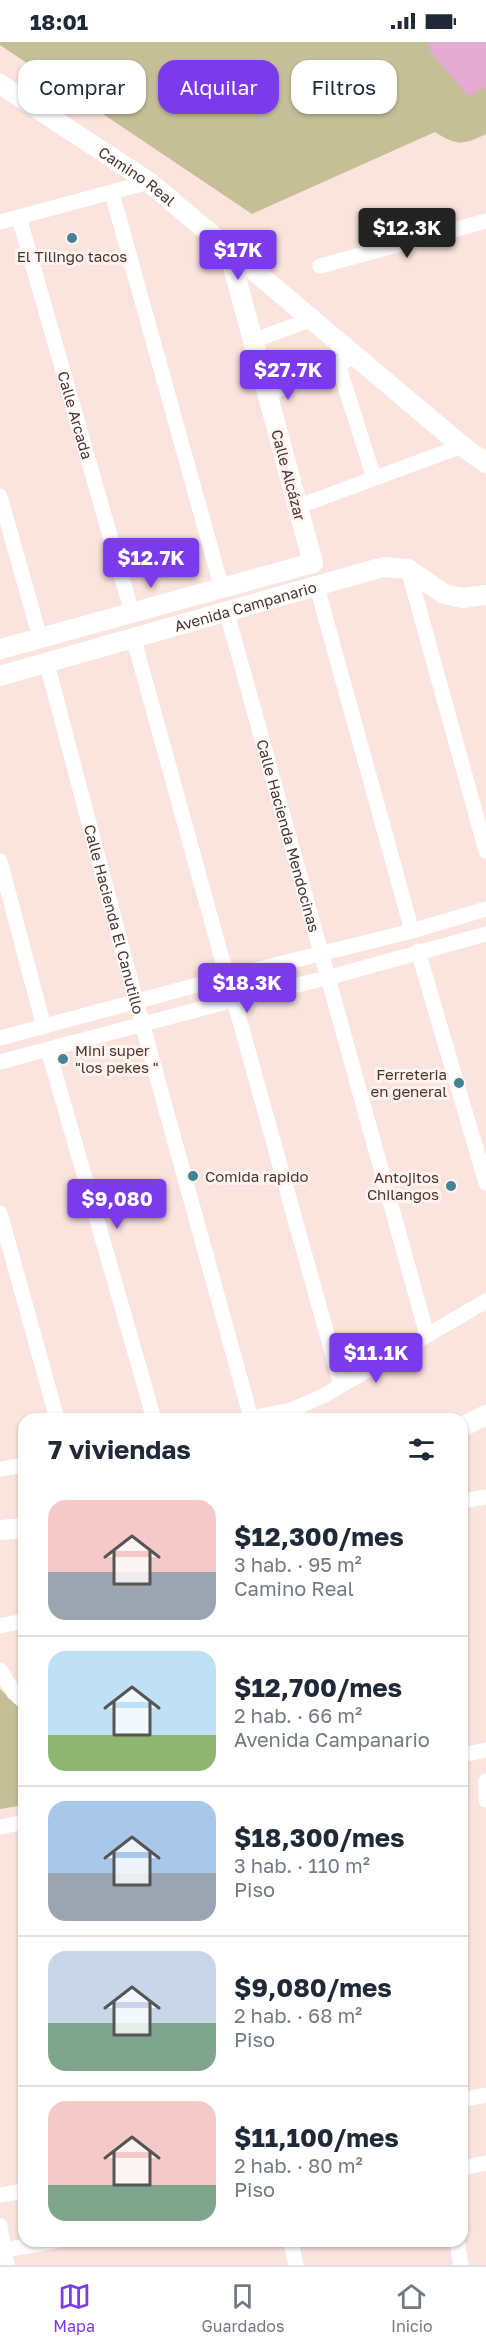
<!DOCTYPE html>
<html lang="es">
<meta charset="utf-8">
<style>
body{margin:0;font-family:"Golos Text",sans-serif;background:#f6f6f7;color:#1f2937;height:100vh;display:flex;flex-direction:column;font-size:22px;white-space:nowrap}
*{box-sizing:border-box;margin:0}
p{font-size:20px;color:#747a83}
.icon{flex:none;width:33px;height:33px;fill:none;stroke:currentColor;stroke-width:2;stroke-linecap:round;stroke-linejoin:round}
.map{position:relative;flex:1;overflow:hidden}
.panel{position:absolute;left:18px;top:1371px;width:450px;height:834px;display:flex;flex-direction:column;background:#fff;border-radius:18px;box-shadow:0 2px 4px #0004}
.panel>*{flex:none}
.guide{position:absolute;left:18px;top:18px;width:450px;height:54px;display:flex;gap:12px}
.price{position:absolute;translate:-50% -51px;padding:0 14px;border-radius:6px;background:#7c3aed;color:#fff;font-size:20px;line-height:39px;filter:drop-shadow(0 2px 3px #0008)}
.price::after{content:'';position:absolute;left:50%;top:36px;width:18px;height:14px;margin-left:-9px;background:inherit;clip-path:polygon(0 0,100% 0,50% 100%)}
.price.on{background:#222;color:#fff}
ul{padding:0;list-style:none}
li{display:flex;align-items:center;gap:18px;height:150px;padding:0 30px}
li+li{border-top:2px solid #e0e1e3}
li span{display:grid;place-items:center;flex:none;width:168px;height:120px;border-radius:18px;color:#555}
li>.icon{margin-inline-start:auto}
span .icon{width:72px;height:72px;fill:#fffc;stroke-width:1}
li b{font-size:26px}
h2{display:flex;justify-content:space-between;align-items:center;height:72px;padding:0 30px;font-size:26px}
.chip{padding:0 21px;border-radius:18px;background:#fff;box-shadow:0 2px 4px #0004;font-size:21px;line-height:54px}
.chip.on{background:#7c3aed;color:#fff}
.status{display:flex;justify-content:space-between;align-items:center;height:42px;padding:0 30px;background:#fff;direction:ltr}
.status svg{height:16px;fill:currentColor}
.tab-bar{display:flex;justify-content:space-around;align-items:center;height:84px;border-top:2px solid #e0e1e3;background:#fff;font-size:16px;color:#747a83}
.tab-bar a{display:grid;justify-items:center;gap:3px}
.tab-bar .on{color:#7c3aed}
.map>svg:first-child{display:block}
.green{fill:#c5bf98}
.water{fill:#e3abd0}
.lines{fill:none;stroke-linecap:round;stroke-linejoin:round}
.minor{stroke:#fff;stroke-width:15}
.tertiary{stroke:#fff;stroke-width:20}
.poi-dot{fill:#438396;stroke:#fff4f0;stroke-width:2}
.labels{text-anchor:middle;dominant-baseline:central;stroke-width:6;stroke-linejoin:round;paint-order:stroke}
.street-label{font-size:15px;fill:#4a352e;stroke:#fff4f0}
.poi-label{font-size:15px;fill:#4a352e;stroke:#fff4f0;text-anchor:start}
</style>
<div class="status"><b>18:01</b><svg viewBox="0 0 49 12"><path d="M0 12V9h3v3zM5 12V6h3v6zM10 12V3h3v9zM15 12V0h3v12zM26 1h20v11H26zM47 4h2v5h-2z"/></svg></div>
<div class="map">
<svg width="486" height="2223" viewBox="0 0 486 2223">
<rect width="100%" height="100%" fill="#fae4dd"/>
<path class="green" d="M0,0H486V92C463,103 457,104 435,90L252,172L0,3Z
M0,1647L20,1665L24,1683V1763L0,1767Z"/>
<path class="water" d="M429,0H486V46L468,54L430,10Z"/>
<g class="lines">
<g class="minor">
<path d="M112,151L222,547"/>
<path id="s1" d="M19,175L132,571"/>
<path d="M0,180L149,140"/>
<path d="M320,224L486,179"/>
<path d="M253,299L312,277"/>
<path d="M338,322L374,436"/>
<path d="M267,352L347,318"/>
<path d="M0,454L40,596"/>
<path d="M297,465L462,404"/>
<path d="M408,527L486,809"/>
<path d="M317,545L412,889"/>
<path id="s2" d="M227,571L427,1293"/>
<path d="M134,598L227,935"/>
<path id="s3" d="M47,622L136,959L251,1376"/>
<path d="M0,819L44,985"/>
<path d="M418,909L486,1141"/>
<path d="M234,958L341,1343"/>
<path d="M0,996L227,935L412,889L486,867"/>
<path d="M48,1007L154,1377"/>
<path d="M0,1020L234,958L327,936L486,892"/>
<path d="M0,1171L57,1377"/>
<path d="M247,1377L291,1368L323,1354L486,1259"/>
<path d="M0,1427L24,1423"/>
<path d="M462,1459L486,1455"/>
<path d="M0,1584L24,1579"/>
<path d="M0,1628L14,1651L24,1660"/>
<path d="M462,1713L486,1708"/>
<path d="M486,1739V1758"/>
<path d="M0,1785L24,1780"/>
<path d="M462,2058L486,2053"/>
<path d="M462,2126L486,2121"/>
<path d="M0,2153L24,2149"/>
<path d="M0,2184L7,2223"/>
<path d="M291,2199L296,2223"/>
<path d="M457,2199L461,2223"/>
<path d="M5,2208L55,2199"/>
</g>
<g class="tertiary">
<path id="s4" d="M0,42L149,140L462,404L486,421"/>
<path d="M0,607L313,521L228,206"/>
<path id="s5" d="M0,634L383,525L408,527L444,552L462,556L486,553"/>
<path d="M462,1385L486,1373"/>
<path d="M0,1488L24,1486"/>
</g>
</g>
<g class="poi-dot">
<circle cx="72" cy="196" r="6"/>
<circle cx="63" cy="1017" r="6"/>
<circle cx="459" cy="1041" r="6"/>
<circle cx="193" cy="1134" r="6"/>
<circle cx="451" cy="1144" r="6"/>
</g>
<g class="labels">
<g class="street-label">
<text stroke="none"><textPath href="#s4" startOffset="165">Camino Real</textPath></text>
<text stroke="none"><textPath href="#s1" startOffset="206">Calle Arcada</textPath></text>
<text transform="translate(289 433) rotate(75)">Calle Alcázar</text>
<text stroke="none"><textPath href="#s5" startOffset="255">Avenida Campanario</textPath></text>
<text stroke="none"><textPath href="#s2" startOffset="231">Calle Hacienda Mendocinas</textPath></text>
<text stroke="none"><textPath href="#s3" startOffset="264">Calle Hacienda El Canutillo</textPath></text>
</g>
<g class="poi-label">
<text x="72" y="214" text-anchor="middle">El Tilingo tacos</text>
<text x="75" y="1008">Mini super<tspan x="75" dy="17">"los pekes "</tspan></text>
<text x="447" y="1032" text-anchor="end">Ferreteria<tspan x="447" dy="17">en general</tspan></text>
<text x="205" y="1134">Comida rapido</text>
<text x="439" y="1135" text-anchor="end">Antojitos<tspan x="439" dy="17">Chilangos</tspan></text>
</g>
</g>
</svg>
<b class="price on" style="left:407px;top:217px">$12.3K</b>
<b class="price" style="left:238px;top:239px">$17K</b>
<b class="price" style="left:288px;top:359px">$27.7K</b>
<b class="price" style="left:151px;top:547px">$12.7K</b>
<b class="price" style="left:247px;top:972px">$18.3K</b>
<b class="price" style="left:117px;top:1188px">$9,080</b>
<b class="price" style="left:376px;top:1342px">$11.1K</b>
<div class="guide">
<a class="chip">Comprar</a>
<a class="chip on">Alquilar</a>
<a class="chip">Filtros</a>
</div>
<section class="panel">
<h2>7 viviendas<svg class="icon" aria-label="filters" viewBox="0 0 24 24"><path d="M4 7h16M4 17h16"/><circle cx="9" cy="7" r="2"/><circle cx="15" cy="17" r="2"/></svg></h2>
<ul>
<li><span style="background:linear-gradient(#f6c9c9 60%,#9aa5b1 0)"><svg class="icon" aria-label="home" viewBox="0 0 24 24"><path d="M3 11l9-7 9 7M6 9v11h12V9"/></svg></span><div><b>$12,300/mes</b><p>3 hab. · 95 m²</p><p>Camino Real</p></div></li>
<li><span style="background:linear-gradient(#bfe0f5 70%,#8fb573 0)"><svg class="icon" aria-label="home" viewBox="0 0 24 24"><path d="M3 11l9-7 9 7M6 9v11h12V9"/></svg></span><div><b>$12,700/mes</b><p>2 hab. · 66 m²</p><p>Avenida Campanario</p></div></li>
<li><span style="background:linear-gradient(#a9c7e8 60%,#9aa5b1 0)"><svg class="icon" aria-label="home" viewBox="0 0 24 24"><path d="M3 11l9-7 9 7M6 9v11h12V9"/></svg></span><div><b>$18,300/mes</b><p>3 hab. · 110 m²</p><p>Piso</p></div></li>
<li><span style="background:linear-gradient(#c9d6e8 60%,#7fa58c 0)"><svg class="icon" aria-label="home" viewBox="0 0 24 24"><path d="M3 11l9-7 9 7M6 9v11h12V9"/></svg></span><div><b>$9,080/mes</b><p>2 hab. · 68 m²</p><p>Piso</p></div></li>
<li><span style="background:linear-gradient(#f6c9c9 70%,#7fa58c 0)"><svg class="icon" aria-label="home" viewBox="0 0 24 24"><path d="M3 11l9-7 9 7M6 9v11h12V9"/></svg></span><div><b>$11,100/mes</b><p>2 hab. · 80 m²</p><p>Piso</p></div></li>
</ul>
</section>
</div>
<nav class="tab-bar">
<a class="on"><svg class="icon" aria-label="map" viewBox="0 0 24 24"><path d="M3 6l6-2 6 2 6-2v14l-6 2-6-2-6 2zM9 4v14M15 6v14"/></svg>Mapa</a>
<a><svg class="icon" aria-label="saved" viewBox="0 0 24 24"><path d="M7 4h10v16l-5-4-5 4z"/></svg>Guardados</a>
<a><svg class="icon" aria-label="home" viewBox="0 0 24 24"><path d="M3 11l9-7 9 7M6 9v11h12V9"/></svg>Inicio</a>
</nav>
